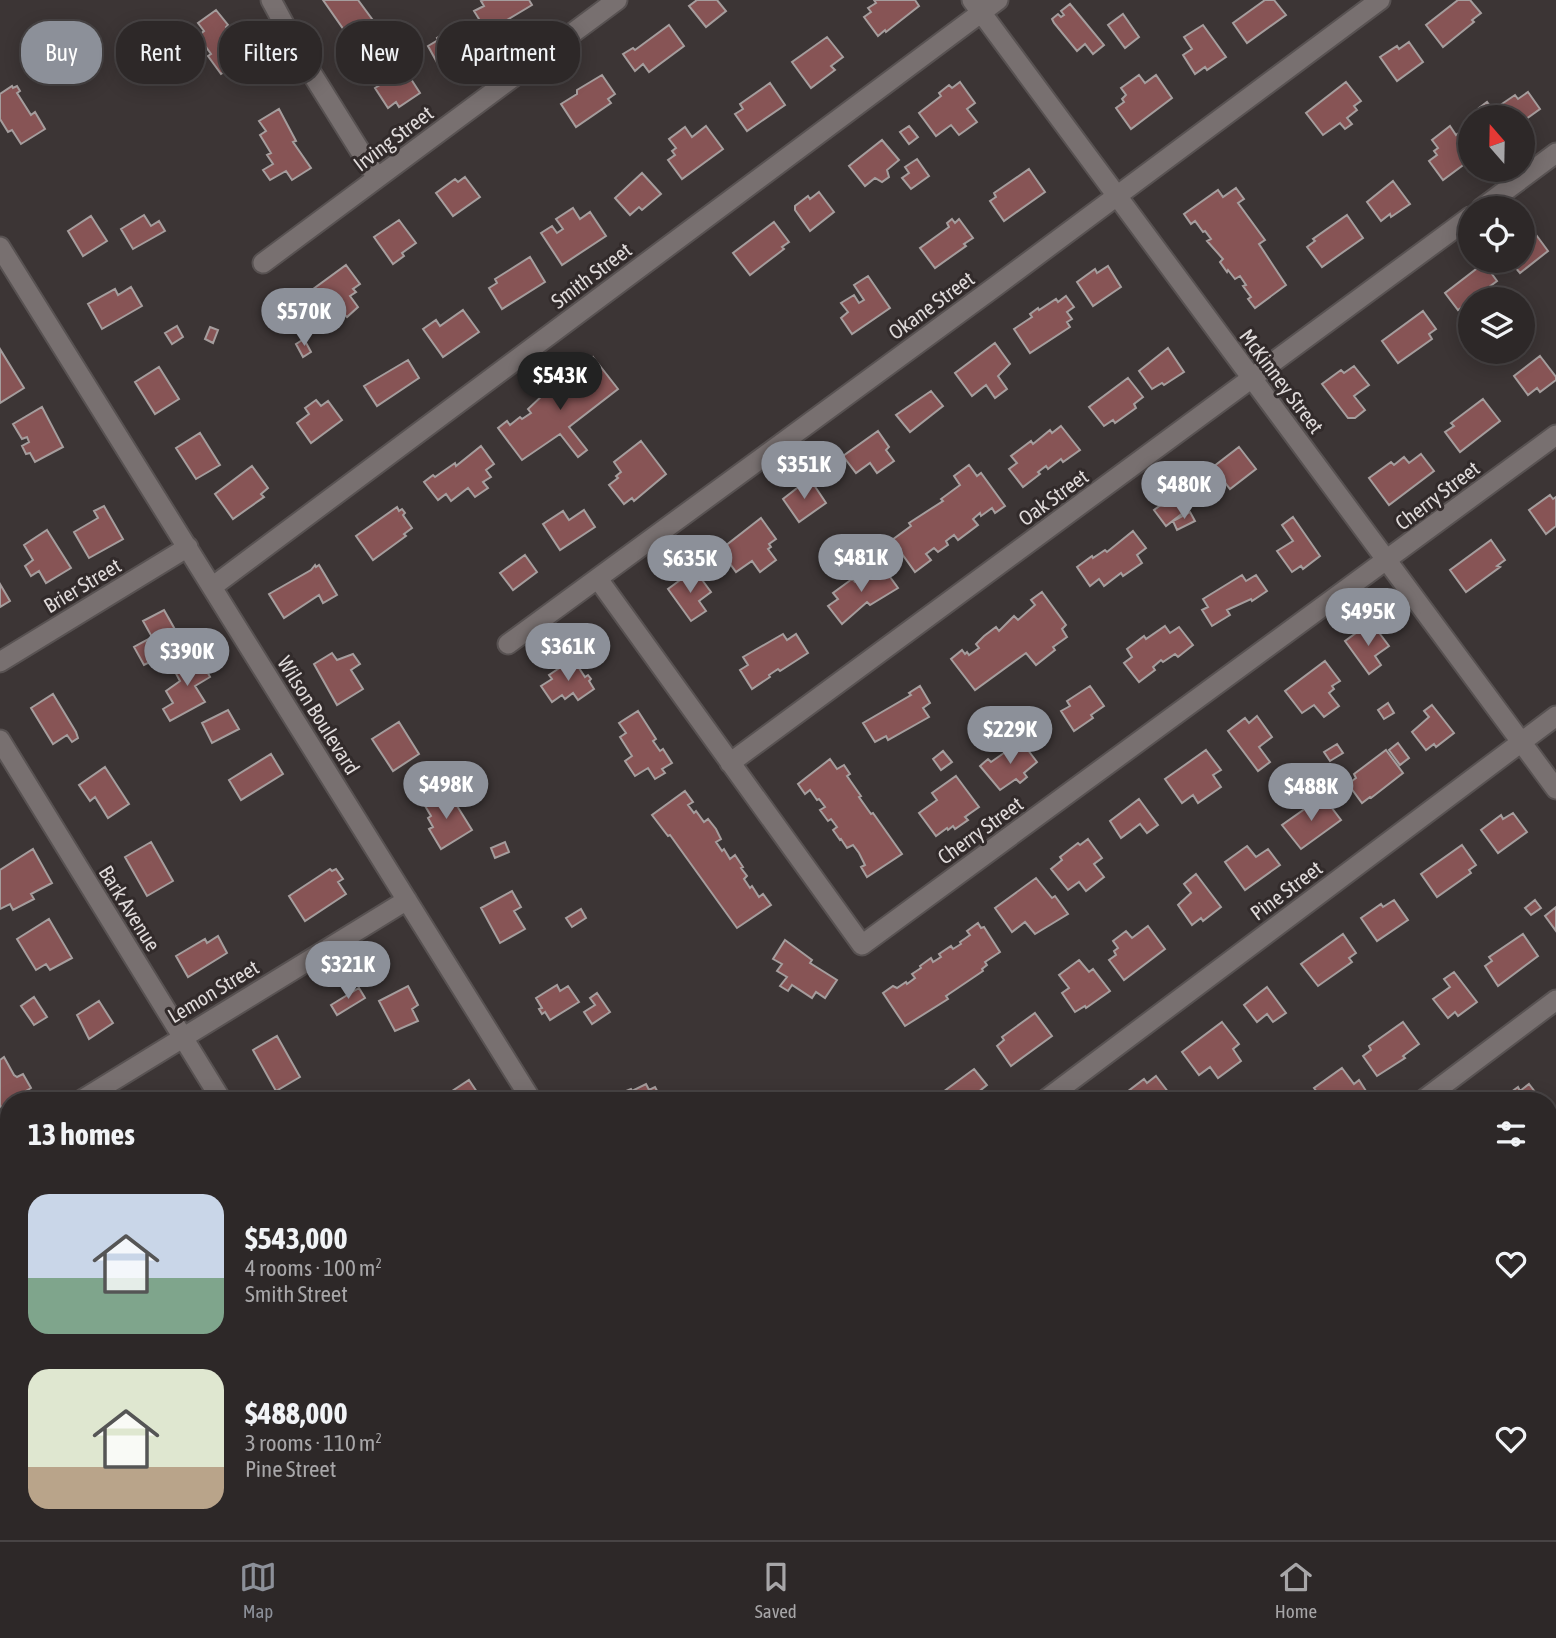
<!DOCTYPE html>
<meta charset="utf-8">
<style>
body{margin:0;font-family:"Asap Condensed",sans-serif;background:#353030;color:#f1f3f6;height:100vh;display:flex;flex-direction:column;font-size:26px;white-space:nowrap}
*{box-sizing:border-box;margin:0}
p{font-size:23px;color:#a7a6a8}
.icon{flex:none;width:38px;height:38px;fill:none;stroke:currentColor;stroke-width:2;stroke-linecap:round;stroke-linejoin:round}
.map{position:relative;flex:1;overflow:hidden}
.details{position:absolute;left:0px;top:1092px;width:1558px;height:448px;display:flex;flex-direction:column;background:#2d2828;border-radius:28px 28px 0 0;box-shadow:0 4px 18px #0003,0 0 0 2px #484445}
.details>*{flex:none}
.banner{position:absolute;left:21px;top:21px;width:700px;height:63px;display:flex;gap:14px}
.needle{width:46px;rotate:340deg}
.buttons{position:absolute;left:1458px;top:105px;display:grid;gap:14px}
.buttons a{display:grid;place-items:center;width:77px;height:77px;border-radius:50%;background:#2d2828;box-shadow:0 4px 18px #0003,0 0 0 2px #484445;font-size:35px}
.price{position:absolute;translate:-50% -60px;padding:0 16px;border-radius:24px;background:#8c9099;color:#fff;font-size:23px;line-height:46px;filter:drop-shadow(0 2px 4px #0008)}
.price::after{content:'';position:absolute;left:50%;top:42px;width:21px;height:16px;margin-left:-10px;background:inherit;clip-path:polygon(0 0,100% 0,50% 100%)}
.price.on{background:#222;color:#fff}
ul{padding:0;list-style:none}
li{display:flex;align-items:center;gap:21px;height:175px;padding:0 28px}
li span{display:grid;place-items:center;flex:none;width:196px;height:140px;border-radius:21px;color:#555}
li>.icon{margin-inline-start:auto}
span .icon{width:84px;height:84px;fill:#fffc;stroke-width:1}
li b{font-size:30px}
h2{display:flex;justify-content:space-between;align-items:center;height:84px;padding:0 28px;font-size:30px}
.chip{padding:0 24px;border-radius:28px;background:#2d2828;box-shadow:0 4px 18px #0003,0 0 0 2px #484445;font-size:24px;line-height:63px}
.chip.on{background:#8c9099;color:#fff}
.tab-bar{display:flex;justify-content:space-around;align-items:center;height:98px;border-top:2px solid #484445;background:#2d2828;font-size:19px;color:#a7a6a8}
.tab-bar a{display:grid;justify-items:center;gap:4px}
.tab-bar .on{color:#8c9099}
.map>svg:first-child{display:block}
.building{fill:#875455;stroke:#a59d9d;stroke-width:2}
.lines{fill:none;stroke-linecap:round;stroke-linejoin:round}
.street-casing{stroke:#585252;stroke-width:23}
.street{stroke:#787070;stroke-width:19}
.labels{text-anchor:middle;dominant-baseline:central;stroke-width:6;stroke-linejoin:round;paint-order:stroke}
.street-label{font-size:21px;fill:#dfdada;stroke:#322b2b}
</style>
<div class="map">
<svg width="1556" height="1540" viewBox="0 0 1556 1540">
<rect width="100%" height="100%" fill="#3c3535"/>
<path class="building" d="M323,0H358L375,23L351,40Z
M484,0H529L532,5L487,32L474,11L484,6L481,1Z
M697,0H717L726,11L706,27L689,6Z
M874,0H915L919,6L886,32L885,30L878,36L864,17L871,12L868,8L876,3Z
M1265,0H1274L1286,15L1247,43L1233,23Z
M1458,0H1470L1481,13L1472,20L1474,22L1443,47L1426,25Z
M1070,4L1104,45L1093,54L1085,44L1077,51L1054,23L1052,19L1058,14L1061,17L1064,15L1061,11Z
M216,10L228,25L226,27L234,38L232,40L253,65L234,79L227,70L221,74L208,56L211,54L198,36L204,31L198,23Z
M1123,14L1139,37L1125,48L1108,25Z
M460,25L475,50L451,63L449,60L439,66L428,46L438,40L437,38Z
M669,25L684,46L649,72L643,64L635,71L623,54L633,48L635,50Z
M1203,25L1226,57L1207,70L1205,67L1195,74L1183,55L1192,49L1184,37Z
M827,37L843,57L831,66L835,70L811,88L792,62Z
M1409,42L1423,62L1397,81L1380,57L1397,46L1399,49Z
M398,59L420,93L399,107L396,102L388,108L375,88L385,82L378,71Z
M602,75L615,94L608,99L611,103L576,127L561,104L577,94V90Z
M1139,75L1145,83L1156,75L1172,98L1131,129L1116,108L1124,102L1122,99L1126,95L1121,88Z
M960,82L975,103L967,109L977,122L959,135L951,125L936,136L919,113L941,96L939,93L949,85L952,88Z
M1346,82L1361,101L1354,106L1357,110L1347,118L1352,124L1345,129L1340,123L1323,135L1306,113Z
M770,83L785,105L747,131L735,114L743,109L740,104Z
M12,86L13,88L17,86L20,91L17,93L31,115L35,112L45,129L21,144L12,130L8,132L0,119V94Z
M1528,92L1540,109L1522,122V117H1485L1479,108L1487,102L1493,110L1515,95L1518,99Z
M279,109L296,141L293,142L311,168L292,180L286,171L270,180L263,170L273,164L267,155L271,153L260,135L266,131L259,121Z
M706,126L723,149L682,179L668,160L675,155L672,151L676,148L669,139L685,127L692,137Z
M909,126L918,137L909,144L900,132Z
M1450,126L1456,135L1467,127L1470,131V160L1443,180L1429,161L1437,155L1434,151L1438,148L1432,140Z
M882,140L899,160L887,170L889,177L882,182L875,178L865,186L849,166Z
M917,159L929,176L911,189L902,178L909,173L905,167Z
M1029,169L1045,192L1004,221L990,201L996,197L994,193Z
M642,173L661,194L642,210L639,207L630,215L615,198Z
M465,177L480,197L453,216L436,193L455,179L458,182Z
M1393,181L1410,204L1391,217L1390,214L1381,221L1367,202Z
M1236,188L1244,199L1238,203L1265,240L1259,244L1286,285L1255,308L1248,299L1251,297L1243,286L1246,285L1240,276L1235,279L1228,270L1227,272L1220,262L1223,259L1207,241L1211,239L1205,231L1203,232L1195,221L1191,224L1184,214L1218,190L1223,197Z
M819,192L834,212L810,231L795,210V206L808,196L810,199Z
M573,208L580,219L590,212L606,236L562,265L541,233L552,226L557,233L563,229L556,219Z
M144,215L151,226L159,221L165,231L133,249L121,229Z
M1347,215L1363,238L1322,267L1307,247L1315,241L1313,239Z
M91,216L107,241L83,256L68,231Z
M952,219L955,223L959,219L973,238L964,244L966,246L935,268L920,248L949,227L947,223Z
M399,220L416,243L402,253L404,256L393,264L374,237Z
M774,222L789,242L782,247L784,249L750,275L733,253Z
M1534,232L1548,251L1520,273L1510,261H1522V236L1524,240Z
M530,257L545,282L502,309L489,288L497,283L495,279Z
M1484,263L1497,281L1458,310L1445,293Z
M346,265L360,284L353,289L356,292L350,296L358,307L347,317L345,315L339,319L333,310L322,318L305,295Z
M1108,266L1121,287L1093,306L1077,282L1095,269L1097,273Z
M868,276L890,308L852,334L841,318L848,312L841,303L854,295L859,303L864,300L854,285Z
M131,287L142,306L102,329L88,304L115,289L118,295Z
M1066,296L1074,307L1067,312L1072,319L1067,322L1070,327L1030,353L1014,329L1032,317L1030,314L1038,308L1039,310L1056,299L1058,302Z
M463,310L479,332L443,357L423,329L436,320L440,326Z
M1423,311L1436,329L1429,334L1432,339L1398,363L1382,341Z
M177,326L183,337L172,344L165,333Z
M210,327L218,330L213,343L205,339Z
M304,339L311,352L303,357L296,344Z
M995,343L1010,364L998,376L1007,389L995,398L986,385L972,396L955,373Z
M1168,348L1184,372L1164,385L1162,383L1152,389L1139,371Z
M0,349L24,388L0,403Z
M1540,356L1556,377V380L1540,392L1537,388L1528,395L1514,376Z
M593,357L618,389L569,427L587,450L578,457L560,434L522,460L498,428L507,421L510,425L520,417L522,419L531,413L528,409L545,393L548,395L565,380L569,384L577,378L586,369L582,365Z
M408,360L419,378L377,406L364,386Z
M1354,366L1369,385L1354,396L1365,410L1355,418H1348L1322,384L1341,370L1344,373Z
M159,367L179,399L155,414L135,382Z
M1128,378L1143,397L1134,404L1136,408L1115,423L1113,420L1104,426L1089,407Z
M931,391L943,406L910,432L896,415Z
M1483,399L1500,421L1460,452L1445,432L1454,426L1451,423Z
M316,400L321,406L328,401L342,420L311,443L297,423L309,414L305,408Z
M42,407L63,447L35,462L30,453L26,454L22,446L29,442L27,437L22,439L13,424Z
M1061,426L1080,450L1063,462L1061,459L1048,469L1046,466L1038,472L1040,474L1023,487L1009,469L1017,463L1011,456L1031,441L1033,444L1050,430L1052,433Z
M878,431L889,447L886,450L894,461L877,473L870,463L856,473L843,456Z
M200,433L220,465L196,479L176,448Z
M641,441L666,474L634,501L632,498L624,504L609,485L618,478L616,476L621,472L614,462Z
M481,446L494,464L486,470L491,477L483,482L488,488L475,497L468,488L451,501L446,494L438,500L424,482L433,475L435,477L455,463L456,466Z
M1239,447L1256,469L1230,489L1213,467Z
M1421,454L1434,471L1389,505L1369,478L1391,462L1394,465L1404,457L1409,463Z
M969,465L977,476L981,473L1005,506L995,513L992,508L981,516L980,513L973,519L978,525L958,540L954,535L946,541L948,545L938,552L934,548L926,554L931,560L915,572L892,540L911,526L909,523L943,501L941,499L960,485L954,476Z
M252,466L268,488L261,494L264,497L233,519L215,494Z
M812,482L826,503L799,522L783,499L801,485L803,488Z
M1177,493L1188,509L1166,526L1154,510Z
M1550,495L1553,499L1556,497V526L1546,534L1529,510Z
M104,506L123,539L89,558L74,532L98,518L94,511Z
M397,507L399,511L402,509L405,513L403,515L412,528L404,534L406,536L373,560L356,536Z
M584,510L595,527L560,550L543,524L563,511L569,520Z
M1190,512L1195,521L1177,530L1173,521Z
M1293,517L1320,556L1303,569L1301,566L1292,572L1277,551L1293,541L1282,525Z
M761,518L776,539L769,544L771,547L768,549L776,560L760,572L752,561L736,572L720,550Z
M47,530L71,568L46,583L39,571L31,576L25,566L33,560L24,545Z
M1133,531L1146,548L1137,555L1142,563L1123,576L1121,573L1104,586L1099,579L1090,586L1077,567L1092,556L1093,558L1105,550L1107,552Z
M1491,540L1505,560L1497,566L1500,567L1466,592L1450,570Z
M525,555L537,572L513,590L500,573Z
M315,565L316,567L319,565L337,595L323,603L319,595L284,618L269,594L311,570Z
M873,569L877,575L885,570L898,588L870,605L867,602L842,624L828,606L838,599L833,593L852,579L855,582Z
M697,573L711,592L699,601L706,611L691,621L668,589L687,575L690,578Z
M1242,575L1246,581L1256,575L1267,591L1252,601L1251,599L1227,610L1230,615L1212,626L1202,610L1208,607L1203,599Z
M0,584L10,601L0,607Z
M1042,592L1066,625L1062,629L1067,637L1053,647L1055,650L1036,665L1026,653L975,690L951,659L962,650L965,654L967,652L969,655L979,648L976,644L984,636L996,627L999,631L1014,616L1018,620L1035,605L1031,600Z
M164,610L177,633L156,645L153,649L158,658L144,665L134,647L152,637L143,621Z
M1165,626L1170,633L1179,627L1193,645L1178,657L1175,654L1163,662L1161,660L1153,667L1155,670L1139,682L1124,663L1132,657L1127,649L1144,636L1146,639Z
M1374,626L1389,646L1375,656L1381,665L1369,674L1345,641L1363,628L1365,632Z
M783,634L787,640L796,634L808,653L780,671L778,669L769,675L770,677L752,689L740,670L748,665L743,657Z
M332,653L337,660L353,654L360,664L351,670L363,689L337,705L314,664Z
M198,654L210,677L195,686L205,702L170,721L163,709L173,703L166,691L180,681L173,668Z
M573,659L585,677L588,675L591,679L589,681L594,689L578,700L573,693L565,699L562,695L552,702L541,686L552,679L549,675Z
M1325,661L1340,681L1332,686L1334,689L1329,693L1339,706L1324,717L1314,705L1302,713L1285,691Z
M920,686L930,703L923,708L929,717L888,740L886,736L875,742L863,723L911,695L909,693Z
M1090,686L1104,706L1091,715L1093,718L1074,731L1061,711L1070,706L1067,701Z
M53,694L76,732L78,738L72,742L67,735L53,744L31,708Z
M1388,703L1394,713L1384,719L1378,710Z
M1432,705L1454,733L1436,747L1434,744L1426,750L1412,732L1429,717L1424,711Z
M228,710L239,729L212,743L202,723Z
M638,711L656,739L653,741L660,751L663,749L672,763L662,769L665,773L655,779L648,768L635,776L625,761L632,756L620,737L626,733L619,723Z
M1257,716L1272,737L1259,747L1270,762L1258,771L1228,731L1245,718L1249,723Z
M399,722L419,754L393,771L372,739Z
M1021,741L1037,762L1024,773L1027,777L1020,783L1016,779L1000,790L980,766L988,759L991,762Z
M1398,743L1409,758L1400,765L1389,750Z
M1337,744L1343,753L1330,761L1324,752Z
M1206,750L1221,770L1213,775L1221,787L1198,803L1193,795L1182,803L1165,779Z
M1386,750L1403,773L1371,798L1370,797L1362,803L1348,784L1356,778L1354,774Z
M943,751L952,762L941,770L933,759Z
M271,754L283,774L241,800L229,780Z
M830,759L837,769L844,765L850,774L847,776L861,796L859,797L871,814L873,813L902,854L867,877L861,867L865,865L859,853L853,845L847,848L841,839L840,840L833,830L837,827L831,819L828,821L820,810L825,807L819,799L817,800L810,790L805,794L798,784Z
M105,767L129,804L108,818L95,797L90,801L79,785Z
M956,776L979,807L965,817L968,820L955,829L953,826L948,830L947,828L936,836L919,813L937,800L932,793Z
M685,791L693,802L688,805L694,813L696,811L704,822L708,819L716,829L721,839L716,842L722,851L724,849L730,859L735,855L743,867L741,868L747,876L744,879L750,888L752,886L759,897L763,894L771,905L737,928L670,835L668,836L652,815Z
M440,794L447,805L454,801L472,830L441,849L429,829L433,827L428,818L431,816L424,804Z
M1139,799L1158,825L1147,833L1140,824L1121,838L1110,821Z
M1316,801L1324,806L1328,803L1341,820L1301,849L1282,825Z
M1513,813L1527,832L1498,853L1481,830L1501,815L1503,819Z
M1088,839L1102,858L1094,864L1104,877L1086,891L1079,882L1068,890L1051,869L1062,860L1060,857L1078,843L1080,845Z
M151,842L173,881L147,896L125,857Z
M505,842L509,852L495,858L491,848Z
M1462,845L1476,865L1469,870L1471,873L1437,897L1421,874Z
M1247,846L1256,857L1268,849L1280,865L1245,890L1225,862Z
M33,849L52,883L31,894L34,899L13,910L10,904L0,909V870Z
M330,869L332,871L336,869L343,879L338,882L346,894L305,921L289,896Z
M1196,874L1221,907L1203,921L1201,918L1192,925L1178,905L1191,893L1184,884Z
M1036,878L1052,898L1055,896L1068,914L1035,934L1025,922L1012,932L995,908Z
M512,891L521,907L514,911L525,929L500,943L481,908Z
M1394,900L1408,920L1377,941L1361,918L1381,904L1383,907Z
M1535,900L1541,908L1531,915L1525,908Z
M1556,907V931L1545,916Z
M581,909L586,918L572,927L566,918Z
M49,919L72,958L50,970L46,964L36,970L17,939Z
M978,923L981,928L984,927L1000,952L985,962L987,965L982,969L983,971L946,996L948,999L905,1026L883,993L893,986L897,988L906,982L907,984L915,978L912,974L921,968L920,966L931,958L933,962L941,957L939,954L951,946L953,949L961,944L960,942L970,935L967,931Z
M1148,926L1165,949L1124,980L1109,960L1116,955L1114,951L1118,948L1113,941L1126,931L1132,938Z
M1343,934L1356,953L1349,958L1352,962L1318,986L1301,964Z
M1523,934L1538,956L1498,986L1485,966L1492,961L1489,957Z
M218,936L227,953L188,977L176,956L205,939L207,943Z
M785,940L812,960L810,963L837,980L825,998L816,992L812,998L792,985L788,991L780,986L787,977L777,971L782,964L773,959Z
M1079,960L1089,972L1093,969L1110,991L1086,1008L1085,1006L1075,1012L1062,993L1069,988L1059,975Z
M1454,972L1477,1002L1458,1016L1455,1012L1448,1018L1433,999L1450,987L1444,979Z
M557,985L560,991L568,986L579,1002L550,1020L545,1012L542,1014L539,1009L542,1008L536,998Z
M408,986L418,1005L412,1009L418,1021L395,1031L379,1001Z
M1267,987L1286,1013L1273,1022L1267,1014L1257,1022L1244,1005Z
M359,988L365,998L337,1015L331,1005Z
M597,993L610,1012L592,1024L584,1012L595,1005L590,998Z
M34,997L47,1017L34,1025L21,1006Z
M99,1001L113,1023L89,1039L77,1015Z
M1035,1013L1052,1036L1011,1066L997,1046L1004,1040L1002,1037Z
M1222,1022L1239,1044L1233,1049L1241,1061L1218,1078L1210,1067L1199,1075L1182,1052Z
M1403,1022L1419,1044L1403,1056L1405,1058L1377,1076L1363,1056L1371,1050L1369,1046Z
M277,1036L300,1077L276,1091L253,1050Z
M4,1057L14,1075L17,1077L23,1074L31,1088L26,1091L27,1094L16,1101H9V1105L2,1109L0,1105V1060Z
M1342,1068L1354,1084L1359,1080L1366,1091L1353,1101H1324L1314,1088Z
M974,1069L987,1085L967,1101H950L943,1092Z
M1156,1076L1175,1101H1134L1127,1092L1144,1079L1147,1083Z
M469,1080L479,1095L470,1101H437Z
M646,1084L649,1090L655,1087L661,1098L656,1101H617L628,1094L626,1091L631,1089L632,1091Z
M1529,1084L1542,1101H1499L1518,1087L1520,1091Z
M1556,1181V1221L1549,1226V1186Z
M9,1312V1355L3,1359L0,1354V1317Z
M73,1531L77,1540H32L27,1532Z
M907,1531L894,1540H876L874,1536L867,1540L862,1532Z
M1316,1531H1322L1328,1540H1304Z
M1457,1531H1518L1520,1533L1511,1540H1441Z"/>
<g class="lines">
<g class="street-casing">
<path id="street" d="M271,0L304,61L377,178
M972,0L1556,789
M1482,208L1556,153
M0,247L532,1101
M263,263L617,0
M598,579L862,945L1556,435
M212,587L998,0
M508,644L996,286L1380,0
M0,662L188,547
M0,740L222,1101
M730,763L1470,217
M80,1101L407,900
M1044,1101L1556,716
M1422,1101L1556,1000
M0,1151L9,1146
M0,1180L9,1194
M1549,1285L1556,1279
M215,1531L221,1540
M487,1531L492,1540
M798,1531L804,1540
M156,1540L170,1531
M1201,1540L1213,1531"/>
</g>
<use href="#street" class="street"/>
</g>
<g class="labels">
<g class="street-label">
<text transform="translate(393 138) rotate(-37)">Irving Street</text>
<text transform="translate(591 275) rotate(-37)">Smith Street</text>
<text transform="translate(931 305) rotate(-36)">Okane Street</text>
<text transform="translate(1282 381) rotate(53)">McKinney Street</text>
<text transform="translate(1437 495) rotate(-37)">Cherry Street</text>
<text transform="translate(1053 497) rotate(-36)">Oak Street</text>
<text transform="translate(82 585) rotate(-31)">Brier Street</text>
<text transform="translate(319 715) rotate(58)">Wilson Boulevard</text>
<text transform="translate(980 830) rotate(-36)">Cherry Street</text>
<text transform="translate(1286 890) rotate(-37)">Pine Street</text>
<text transform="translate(130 908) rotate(58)">Bark Avenue</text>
<text transform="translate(213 991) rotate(-31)">Lemon Street</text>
</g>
</g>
</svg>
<div class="buttons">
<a><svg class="needle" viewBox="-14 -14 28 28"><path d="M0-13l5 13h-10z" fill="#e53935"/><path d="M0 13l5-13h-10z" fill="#a7a6a8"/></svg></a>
<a><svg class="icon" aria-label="locate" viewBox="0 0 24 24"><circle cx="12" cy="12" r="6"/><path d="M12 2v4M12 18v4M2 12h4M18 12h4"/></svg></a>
<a><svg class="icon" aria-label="layers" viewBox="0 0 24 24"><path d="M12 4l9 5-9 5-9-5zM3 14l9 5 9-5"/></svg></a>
</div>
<b class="price" style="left:304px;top:348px">$570K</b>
<b class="price on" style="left:560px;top:412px">$543K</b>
<b class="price" style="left:804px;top:501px">$351K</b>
<b class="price" style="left:1184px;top:521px">$480K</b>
<b class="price" style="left:861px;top:594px">$481K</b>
<b class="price" style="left:690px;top:595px">$635K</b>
<b class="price" style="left:1368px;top:648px">$495K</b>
<b class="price" style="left:568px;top:683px">$361K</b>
<b class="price" style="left:187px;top:688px">$390K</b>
<b class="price" style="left:1010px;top:766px">$229K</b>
<b class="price" style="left:446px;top:821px">$498K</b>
<b class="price" style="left:1311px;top:823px">$488K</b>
<b class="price" style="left:348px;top:1001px">$321K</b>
<div class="banner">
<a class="chip on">Buy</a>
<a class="chip">Rent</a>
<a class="chip">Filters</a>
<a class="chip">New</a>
<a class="chip">Apartment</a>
</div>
<section class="details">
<h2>13 homes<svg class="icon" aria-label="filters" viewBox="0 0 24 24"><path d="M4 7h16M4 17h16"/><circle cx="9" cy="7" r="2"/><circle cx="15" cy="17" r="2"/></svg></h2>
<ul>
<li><span style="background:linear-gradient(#c9d6e8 60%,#7fa58c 0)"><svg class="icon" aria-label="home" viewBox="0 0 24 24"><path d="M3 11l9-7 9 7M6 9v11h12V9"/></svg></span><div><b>$543,000</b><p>4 rooms · 100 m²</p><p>Smith Street</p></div><svg class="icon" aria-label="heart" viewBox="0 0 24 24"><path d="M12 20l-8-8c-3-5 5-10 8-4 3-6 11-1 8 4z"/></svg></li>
<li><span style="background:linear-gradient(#dfe7d0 70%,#b9a48a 0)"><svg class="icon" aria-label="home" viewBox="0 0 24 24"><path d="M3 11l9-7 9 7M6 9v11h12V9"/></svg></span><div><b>$488,000</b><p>3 rooms · 110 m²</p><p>Pine Street</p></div><svg class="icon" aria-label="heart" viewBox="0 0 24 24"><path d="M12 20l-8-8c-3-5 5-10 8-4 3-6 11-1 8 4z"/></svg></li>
</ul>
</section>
</div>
<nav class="tab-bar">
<a class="on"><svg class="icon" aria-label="map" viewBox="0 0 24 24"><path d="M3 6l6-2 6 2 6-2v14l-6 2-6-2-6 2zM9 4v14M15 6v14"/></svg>Map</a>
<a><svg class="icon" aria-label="saved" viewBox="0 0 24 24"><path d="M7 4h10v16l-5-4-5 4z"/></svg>Saved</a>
<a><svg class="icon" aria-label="home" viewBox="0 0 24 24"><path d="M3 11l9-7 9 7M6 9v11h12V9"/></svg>Home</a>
</nav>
